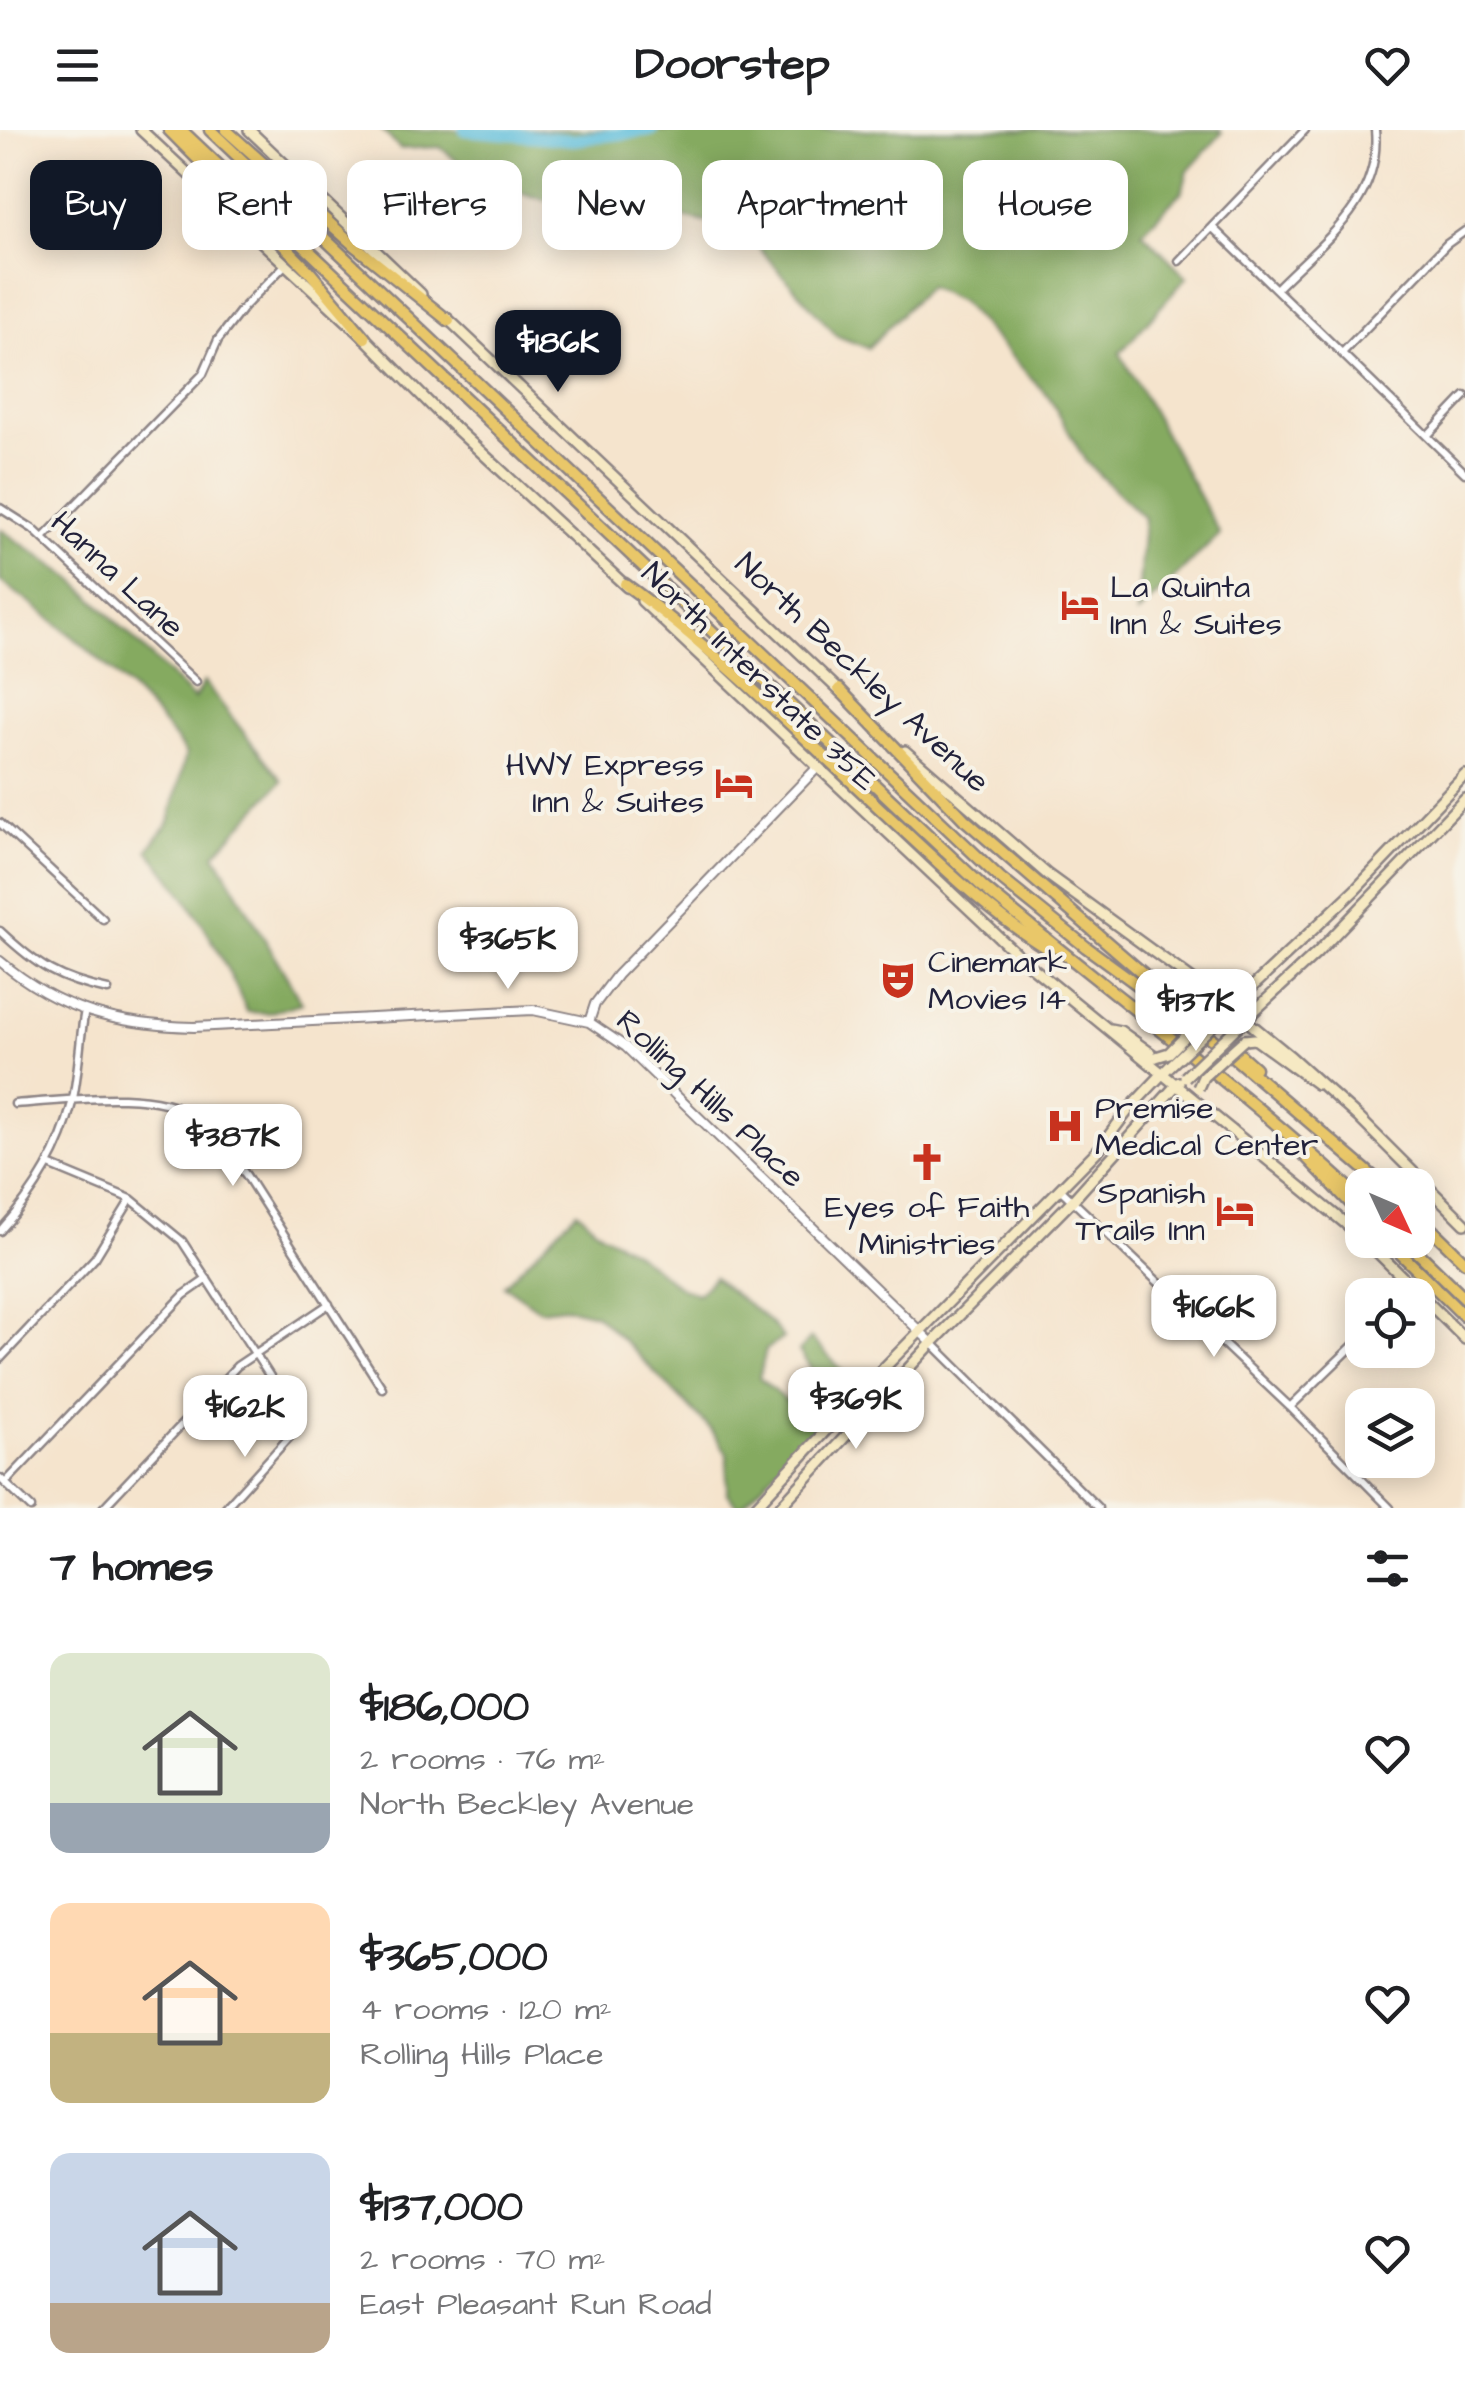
<!DOCTYPE html>
<meta charset="utf-8">
<style>
body{margin:0;font-family:"Architects Daughter",sans-serif;background:#f6f6f6;color:#202124;height:100vh;display:flex;flex-direction:column;font-size:38px;white-space:nowrap}
*{box-sizing:border-box;margin:0}
p{font-size:32px;color:#757577}
.icon{flex:none;width:55px;height:55px;fill:none;stroke:currentColor;stroke-width:2;stroke-linecap:round;stroke-linejoin:round}
.map{position:relative;height:1378px;overflow:hidden}
.side{display:flex;flex-direction:column;background:#fff;flex:1}
.side>*{flex:none}
.banner{position:absolute;left:30px;top:30px;width:1405px;height:90px;display:flex;gap:20px}
.needle{width:65px;rotate:134deg}
.buttons{position:absolute;left:1345px;top:1038px;display:grid;gap:20px}
.buttons a{display:grid;place-items:center;width:90px;height:90px;border-radius:20px;background:#fff;box-shadow:0 5px 25px #0003;font-size:50px}
.price{position:absolute;translate:-50% -85px;padding:0 22px;border-radius:20px;background:#fff;color:#222;font-size:32px;line-height:65px;filter:drop-shadow(0 2px 5px #0008)}
.price::after{content:'';position:absolute;left:50%;top:60px;width:30px;height:22px;margin-left:-15px;background:inherit;clip-path:polygon(0 0,100% 0,50% 100%)}
.price.active{background:#111827;color:#fff}
ul{padding:0;list-style:none}
li{display:flex;align-items:center;gap:30px;height:250px;padding:0 50px}
li span{display:grid;place-items:center;flex:none;width:280px;height:200px;border-radius:20px;color:#555}
li>.icon{margin-inline-start:auto}
span .icon{width:120px;height:120px;fill:#fffc;stroke-width:1}
li b{font-size:42px}
h2{display:flex;justify-content:space-between;align-items:center;height:120px;padding:0 50px;font-size:42px}
.tag{padding:0 35px;border-radius:20px;background:#fff;box-shadow:0 5px 25px #0003;font-size:35px;line-height:90px}
.tag.active{background:#111827;color:#fff}
header{display:flex;justify-content:space-between;align-items:center;height:130px;padding:0 50px;background:#fff;font-size:45px;font-weight:700}
.map>svg:first-child{display:block}
.forest{fill:#85aa60;stroke:#54664e;stroke-width:2.5}
.lines{fill:none;stroke-linecap:round;stroke-linejoin:round}
.river{stroke:#5dbedc;stroke-width:12}
.minor-casing{stroke:#8c8384;stroke-width:11}
.tertiary-casing{stroke:#8c8384;stroke-width:12}
.secondary-casing{stroke:#8c8384;stroke-width:14}
.motorway-casing{stroke:#8c8384;stroke-width:15}
.minor{stroke:#fff;stroke-width:6}
.tertiary{stroke:#fff;stroke-width:8}
.secondary{stroke:#f6e9c3;stroke-width:9}
.motorway{stroke:#e9c769;stroke-width:10}
.secondary-bridge-casing{stroke:#8c8384;stroke-width:14;stroke-linecap:butt}
.secondary-bridge{stroke:#f6e9c3;stroke-width:9}
.labels{text-anchor:middle;dominant-baseline:central;stroke-width:8;stroke-linejoin:round;paint-order:stroke}
.street-label{font-size:32px;fill:#22223b;stroke:#f7f3e8}
.poi-label{font-size:32px;fill:#22223b;stroke:#f7f3e8;text-anchor:start}
</style>
<header><svg class="icon" aria-label="menu" viewBox="0 0 24 24"><path d="M4 6h16M4 12h16M4 18h16"/></svg>Doorstep<svg class="icon" aria-label="heart" viewBox="0 0 24 24"><path d="M12 20l-8-8c-3-5 5-10 8-4 3-6 11-1 8 4z"/></svg></header>
<div class="map">
<svg width="1465" height="1378" viewBox="0 0 1465 1378">
<rect width="100%" height="100%" fill="#f7f3e8"/>
<filter id="ink" filterUnits="userSpaceOnUse"><feTurbulence type="fractalNoise" baseFrequency=".01" numOctaves="2"/><feDisplacementMap in="SourceGraphic" scale="20" xChannelSelector="R" yChannelSelector="G"/><feConvolveMatrix kernelMatrix="1 2 1 2 8 2 1 2 1" color-interpolation-filters="sRGB"/></filter>
<filter id="wash" filterUnits="userSpaceOnUse"><feTurbulence type="fractalNoise" baseFrequency=".0048" numOctaves="4" result="noise"/><feDisplacementMap in="SourceGraphic" scale="40" xChannelSelector="R" yChannelSelector="G"/><feGaussianBlur stdDeviation="2.25" result="paint"/><feColorMatrix in="noise" values="0 0 0 0 0 0 0 0 0 0 0 0 0 0 0 0 0 1.4 0 .05"/><feComposite in="paint" operator="in"/></filter>
<g filter="url(#wash)">
<rect width="100%" height="100%" fill="#f5e4cd"/>
<path class="forest" d="M382,0H1220L1222,3L1188,41L1182,62L1142,102L1187,147L1120,223L1220,404L1137,484L1144,388L1086,332L1049,267L961,172L928,156L868,218L837,206L758,117L731,98L645,78L596,86L480,50L440,17L400,19Z
M0,399L74,450L194,569L204,552L282,651L215,724L302,873L268,883L247,882C222,822 190,768 148,720L169,692L186,624C145,563 61,494 0,451Z
M577,1081L601,1103L632,1120L679,1157L698,1164L714,1147C736,1169 765,1182 783,1208L766,1220L759,1248L787,1272L816,1246L799,1221L811,1208L856,1255L740,1378L727,1364V1323L711,1299L623,1210L595,1184L565,1177L540,1180L504,1155Z"/>
<g class="lines">
<path class="river" d="M465,0L573,10L652,0"/>
</g>
</g>
<g filter="url(#ink)">
<g class="lines">
<g class="minor-casing">
<path id="minor" d="M1212,97L1465,343
M1179,131L1305,0
M1276,159C1322,112 1382,72 1375,0
M1342,223L1447,114L1465,101
M1427,306L1465,266
M0,378L33,399L196,552
M43,408L203,244L218,210L243,178L284,136
M0,693L103,789
M0,801C37,836 59,850 108,860
M15,974C64,971 152,957 194,985C216,1000 230,1024 246,1045L382,1258
M49,1035L131,1069L182,1111L282,1265L292,1304L225,1378
M1060,1059L1290,1277L1390,1378
M0,1101C34,1064 60,1022 72,973C79,943 79,911 85,880
M1406,1165L1414,1158
M932,1213L1098,1378
M0,1229L95,1128L131,1069
M1290,1277L1362,1207
M0,1348L31,1378
M5,1353L184,1165L207,1149
M103,1378L237,1236L329,1174"/>
</g>
<g class="tertiary-casing">
<path id="tertiary" d="M0,831C59,881 118,895 194,897L533,880L589,892L626,917L932,1213
M589,892L595,874L617,845L817,638"/>
</g>
<g class="secondary-casing">
<path id="secondary" d="M141,0L365,208L439,283L627,457
M249,0L421,164
M447,188L842,563
M642,471L1021,828L1362,1107
M905,621L1048,745L1231,878L1291,927L1359,988L1465,1094
M1229,879L1355,760L1465,645
M1236,898L1317,823L1465,669
M1110,899L1120,901L1156,927
M1244,910L1255,909L1317,954
M1365,1110L1465,1209
M754,1378L878,1244L1099,1019L1129,979L1167,939
M779,1378L932,1213L1073,1070L1179,952"/>
</g>
<g class="motorway-casing">
<path id="motorway" d="M169,0L308,140L365,208
M181,0L982,756C1108,862 1242,958 1362,1070
M210,0L1000,748L1086,817L1216,912L1383,1055
M226,0L355,116L449,191
M625,454C720,523 803,607 889,687C938,732 990,784 1048,819
M839,559L964,689L1190,884
M1227,913L1255,938
M1295,1015L1362,1085
M1418,1086L1465,1132
M1387,1110L1465,1187
M1405,1110L1465,1168"/>
</g>
<use href="#minor" class="minor"/>
<use href="#tertiary" class="tertiary"/>
<use href="#secondary" class="secondary"/>
<use href="#motorway" class="motorway"/>
<g class="secondary-bridge-casing">
<path id="secondary-bridge" d="M1156,927L1169,923L1210,881
M1169,937L1223,886
M1185,947L1236,898
M1198,958L1203,947L1244,910"/>
</g>
<use href="#secondary-bridge" class="secondary-bridge"/>
</g>
</g>
<defs>
<g id="hotel-bare" transform="scale(3)"><path d="M-6-4.5h1.5V1H6V5H4.5V3h-9V5H-6ZM-4 0a1.8 1.8 0 1 1 3.6 0ZM.5 0V-2.5h3Q6-2.5 6 0Z" fill="#c8321e" stroke="#f7f3e8" stroke-width="2.5" paint-order="stroke"/></g>
<g id="theatre-bare" transform="scale(3)"><path d="M-5-5.5Q0-4 5-5.5V0Q5 5 0 6Q-5 5-5 0ZM-3.3-2.5H-1v1.5H-3.3ZM1-2.5H3.3v1.5H1ZM-2.8 1Q0 5.5 2.8 1Z" fill="#c8321e" stroke="#f7f3e8" stroke-width="2.5" paint-order="stroke"/></g>
<g id="hospital-bare" transform="scale(3)"><path d="M-5-5h3v3.5h4V-5h3V5h-3V1.5h-4V5h-3Z" fill="#c8321e" stroke="#f7f3e8" stroke-width="2.5" paint-order="stroke"/></g>
<g id="church-bare" transform="scale(3)"><path d="M-1.2-6h2.4v3.5h3.3v2.4h-3.3V6h-2.4V-.1h-3.3v-2.4h3.3Z" fill="#c8321e" stroke="#f7f3e8" stroke-width="2.5" paint-order="stroke"/></g>
</defs>
<g fill-rule="evenodd">
<use href="#hotel-bare" x="1080" y="475"/>
<use href="#hotel-bare" x="734" y="653"/>
<use href="#theatre-bare" x="898" y="850"/>
<use href="#hospital-bare" x="1065" y="996"/>
<use href="#church-bare" x="927" y="1032"/>
<use href="#hotel-bare" x="1235" y="1081"/>
</g>
<g class="labels">
<g class="street-label">
<text transform="translate(117 445) rotate(43)">Hanna Lane</text>
<text transform="translate(862 543) rotate(43)">North Beckley Avenue</text>
<text transform="translate(759 547) rotate(44)">North Interstate 35E</text>
<text transform="translate(710 969) rotate(43)">Rolling Hills Place</text>
</g>
<g class="poi-label">
<text x="1110" y="457">La Quinta<tspan x="1110" dy="37">Inn &amp; Suites</tspan></text>
<text x="704" y="635" text-anchor="end">HWY Express<tspan x="704" dy="37">Inn &amp; Suites</tspan></text>
<text x="928" y="832">Cinemark<tspan x="928" dy="37">Movies 14</tspan></text>
<text x="1095" y="978">Premise<tspan x="1095" dy="37">Medical Center</tspan></text>
<text x="1205" y="1063" text-anchor="end">Spanish<tspan x="1205" dy="37">Trails Inn</tspan></text>
<text x="927" y="1077" text-anchor="middle">Eyes of Faith<tspan x="927" dy="37">Ministries</tspan></text>
</g>
</g>
</svg>
<div class="buttons">
<a><svg class="needle" viewBox="-14 -14 28 28"><path d="M0-13l5 13h-10z" fill="#e53935"/><path d="M0 13l5-13h-10z" fill="#757577"/></svg></a>
<a><svg class="icon" aria-label="locate" viewBox="0 0 24 24"><circle cx="12" cy="12" r="6"/><path d="M12 2v4M12 18v4M2 12h4M18 12h4"/></svg></a>
<a><svg class="icon" aria-label="layers" viewBox="0 0 24 24"><path d="M12 4l9 5-9 5-9-5zM3 14l9 5 9-5"/></svg></a>
</div>
<b class="price active" style="left:558px;top:265px">$186K</b>
<b class="price" style="left:508px;top:862px">$365K</b>
<b class="price" style="left:1196px;top:924px">$137K</b>
<b class="price" style="left:233px;top:1059px">$387K</b>
<b class="price" style="left:1214px;top:1230px">$166K</b>
<b class="price" style="left:856px;top:1322px">$369K</b>
<b class="price" style="left:245px;top:1330px">$162K</b>
<div class="banner">
<a class="tag active">Buy</a>
<a class="tag">Rent</a>
<a class="tag">Filters</a>
<a class="tag">New</a>
<a class="tag">Apartment</a>
<a class="tag">House</a>
</div>
</div>
<section class="side">
<h2>7 homes<svg class="icon" aria-label="filters" viewBox="0 0 24 24"><path d="M4 7h16M4 17h16"/><circle cx="9" cy="7" r="2"/><circle cx="15" cy="17" r="2"/></svg></h2>
<ul>
<li><span style="background:linear-gradient(#dfe7d0 75%,#9aa5b1 0)"><svg class="icon" aria-label="home" viewBox="0 0 24 24"><path d="M3 11l9-7 9 7M6 9v11h12V9"/></svg></span><div><b>$186,000</b><p>2 rooms · 76 m²</p><p>North Beckley Avenue</p></div><svg class="icon" aria-label="heart" viewBox="0 0 24 24"><path d="M12 20l-8-8c-3-5 5-10 8-4 3-6 11-1 8 4z"/></svg></li>
<li><span style="background:linear-gradient(#ffd9b3 65%,#c2b280 0)"><svg class="icon" aria-label="home" viewBox="0 0 24 24"><path d="M3 11l9-7 9 7M6 9v11h12V9"/></svg></span><div><b>$365,000</b><p>4 rooms · 120 m²</p><p>Rolling Hills Place</p></div><svg class="icon" aria-label="heart" viewBox="0 0 24 24"><path d="M12 20l-8-8c-3-5 5-10 8-4 3-6 11-1 8 4z"/></svg></li>
<li><span style="background:linear-gradient(#c9d6e8 75%,#b9a48a 0)"><svg class="icon" aria-label="home" viewBox="0 0 24 24"><path d="M3 11l9-7 9 7M6 9v11h12V9"/></svg></span><div><b>$137,000</b><p>2 rooms · 70 m²</p><p>East Pleasant Run Road</p></div><svg class="icon" aria-label="heart" viewBox="0 0 24 24"><path d="M12 20l-8-8c-3-5 5-10 8-4 3-6 11-1 8 4z"/></svg></li>
</ul>
</section>
